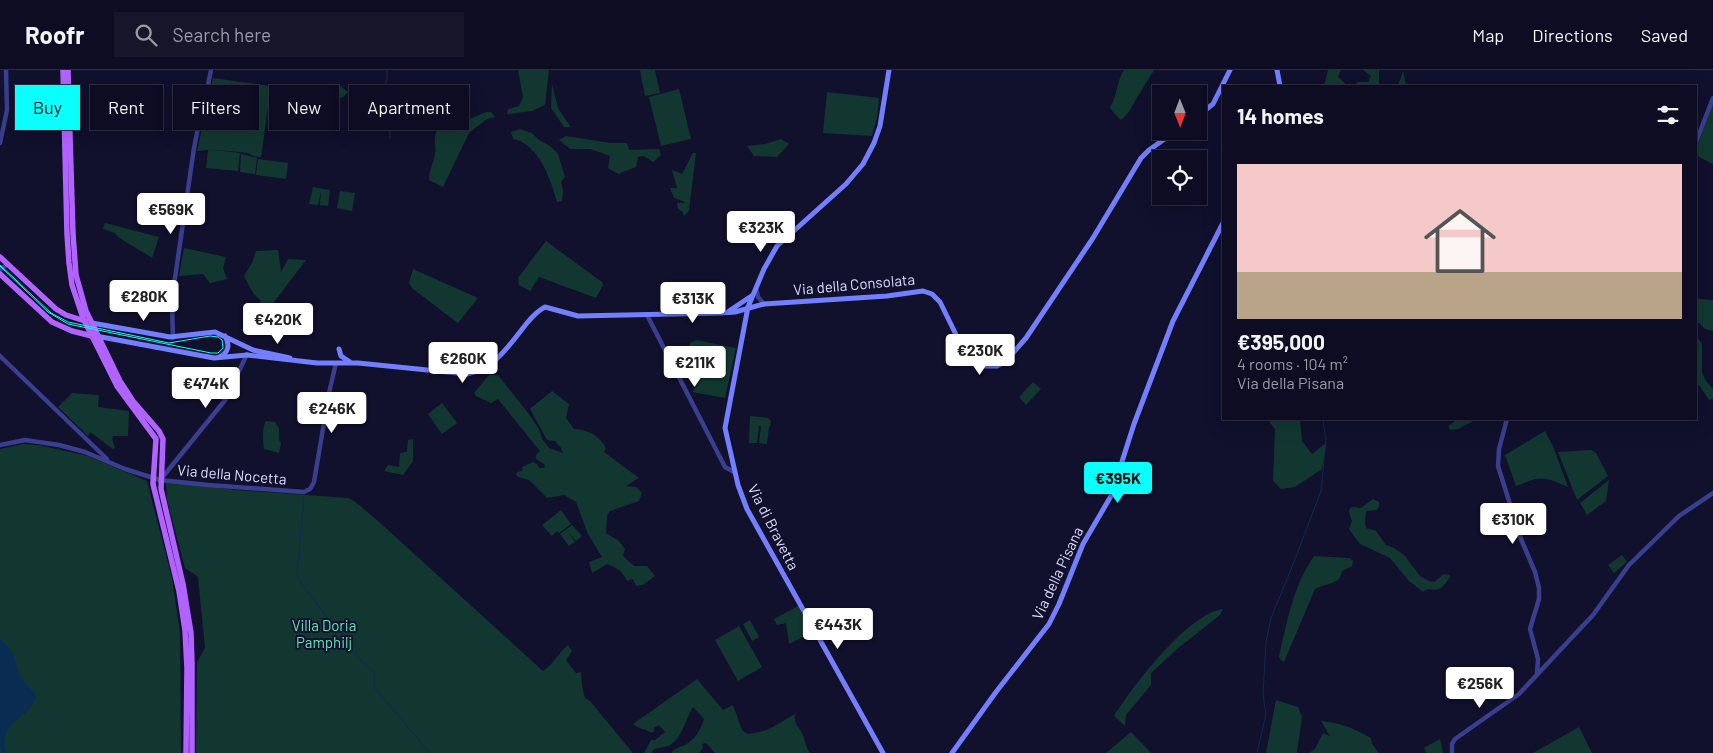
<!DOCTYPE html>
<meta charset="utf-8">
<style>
body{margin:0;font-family:Barlow,sans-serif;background:#16152a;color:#f1f3f6;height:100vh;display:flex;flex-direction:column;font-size:19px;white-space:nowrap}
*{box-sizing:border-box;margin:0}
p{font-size:16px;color:#9a9ba5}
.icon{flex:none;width:28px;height:28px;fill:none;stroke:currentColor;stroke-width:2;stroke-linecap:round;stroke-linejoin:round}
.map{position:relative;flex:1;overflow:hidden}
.details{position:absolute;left:1222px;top:15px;width:475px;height:335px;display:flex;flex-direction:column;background:#0d0c22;border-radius:0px;box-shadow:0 5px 20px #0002,0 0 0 1px #2d2c40}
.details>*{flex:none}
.banner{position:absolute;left:15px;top:15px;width:475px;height:45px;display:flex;gap:10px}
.needle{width:32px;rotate:179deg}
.fabs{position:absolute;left:1152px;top:15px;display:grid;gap:10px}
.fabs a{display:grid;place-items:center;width:55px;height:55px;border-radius:0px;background:#0d0c22;box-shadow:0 5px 20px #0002,0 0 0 1px #2d2c40;font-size:25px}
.price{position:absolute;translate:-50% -42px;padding:0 11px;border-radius:5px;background:#fff;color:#222;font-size:16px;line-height:32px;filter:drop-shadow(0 1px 2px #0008)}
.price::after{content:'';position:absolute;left:50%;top:30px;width:15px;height:11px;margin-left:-8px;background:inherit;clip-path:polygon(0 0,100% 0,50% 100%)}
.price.on{background:#08fffb;color:#111}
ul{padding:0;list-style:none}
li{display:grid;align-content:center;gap:10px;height:265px;padding:0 15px}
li+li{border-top:1px solid #2d2c40}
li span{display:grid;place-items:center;height:155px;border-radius:0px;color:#555}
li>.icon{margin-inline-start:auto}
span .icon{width:90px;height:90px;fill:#fffc;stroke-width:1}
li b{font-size:21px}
h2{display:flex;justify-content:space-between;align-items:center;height:60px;padding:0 15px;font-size:21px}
.pill{padding:0 18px;border-radius:0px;background:#0d0c22;box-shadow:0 5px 20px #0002,0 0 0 1px #2d2c40;font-size:18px;line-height:45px}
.pill.on{background:#08fffb;color:#111}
header{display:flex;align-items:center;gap:30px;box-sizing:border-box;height:70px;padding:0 25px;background:#0d0c22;border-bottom:1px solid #2d2c40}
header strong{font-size:24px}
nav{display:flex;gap:28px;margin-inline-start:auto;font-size:18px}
.search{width:350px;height:45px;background:#16152a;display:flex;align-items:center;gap:12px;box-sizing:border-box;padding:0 18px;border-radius:0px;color:#9a9ba5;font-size:19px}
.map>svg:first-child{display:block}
.green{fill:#123731}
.water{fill:#0a2c52}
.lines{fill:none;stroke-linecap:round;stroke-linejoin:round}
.stream{stroke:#0a2c52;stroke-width:1}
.tertiary{stroke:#393f8e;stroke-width:4.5}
.secondary{stroke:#737fff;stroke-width:5}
.primary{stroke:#b263ff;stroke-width:5.5}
.tram{stroke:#08fffb;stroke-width:1}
.labels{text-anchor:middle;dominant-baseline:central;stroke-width:4;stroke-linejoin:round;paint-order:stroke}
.street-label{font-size:15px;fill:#dcdcff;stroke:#11102d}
.park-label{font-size:15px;fill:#5fe7b5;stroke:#11102d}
</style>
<header>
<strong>Roofr</strong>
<div class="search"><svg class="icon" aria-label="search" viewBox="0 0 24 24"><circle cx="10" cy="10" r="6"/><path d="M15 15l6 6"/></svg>Search here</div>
<nav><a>Map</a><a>Directions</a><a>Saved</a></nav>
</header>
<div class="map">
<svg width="1713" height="683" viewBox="0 0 1713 683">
<rect width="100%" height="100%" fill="#11102d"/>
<path class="green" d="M518,0H549L545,35L532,41L507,44L508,39L519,36L523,27Z
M640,0H655L660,23L645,26Z
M1124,0H1154L1128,43L1121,50L1112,41L1110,37C1118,25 1116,12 1124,0Z
M1328,0H1341L1338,7L1348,16H1324Z
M1363,0H1379V14L1398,16L1403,1L1406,15L1405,16H1353L1358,12H1368L1371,6Z
M213,8L271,16L261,87L253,86L248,83L208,79L240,83L238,101L206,98L208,80L197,81Z
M552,14L558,38L570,56V57H564L551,38Z
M339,15L348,22L342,28L313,27L306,21Z
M679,19L691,69L661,76L649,27Z
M827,22L879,28L877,48L872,66L823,63Z
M1713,33V94L1699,87L1696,79Z
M486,42H491L495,47L487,49L469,63L443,117L429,110C429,101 433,94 435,85C437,75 432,72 437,60L452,51L472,48Z
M520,59L532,63L539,70L550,76L558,84L565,107L561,112L563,121L562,131L557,132C551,110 539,74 513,69L511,62Z
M566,66L610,73H627L629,80L659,79L661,85L653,92L644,86L638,87L636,97L618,104L608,98L610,86L590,79H570L559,70Z
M781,69L789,74L777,87L754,86L747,76L765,74Z
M693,83H696L689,141L684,146L682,141L678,139L677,133H685L683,131L674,128L670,118H677L672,100L682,104Z
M241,84L257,88L255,104L240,102Z
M258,89L288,93L286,109L256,105Z
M313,117L330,120L328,136L320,135L321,121L318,135L309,134Z
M340,121L355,123L352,141L337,138Z
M105,153L159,167L152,188L118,167L115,163L103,159Z
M546,171L602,212L603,215L596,228L539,207L530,221L519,215L518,208Z
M184,178L226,187L223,198L227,209L210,213L203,204L179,206Z
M278,180L281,202L288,189L306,190L259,252L252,243L261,231L253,223L244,206L252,193L256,181Z
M413,199L478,228L458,253L413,219L409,213Z
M1696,229L1713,230V261L1705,259L1699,253H1696Z
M1696,267L1701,272L1702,276V303L1706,311L1713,319V329L1709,330L1699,315H1696Z
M696,270L736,278L725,328L692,322L698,314L697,301L702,297L701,292C697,288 688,287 683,287L682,289L673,287L671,283L689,281L690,273Z
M489,305H498L528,343L539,359L542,369L549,378L563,383L561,378L555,371L547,370L530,339L552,321L569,334L566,348L574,359C588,360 599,365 606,378L604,382L639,408L626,416L636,417L642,423L639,431L610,441L607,446L606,463L619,471L625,479L623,486L634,496H647L655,506L643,515L636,516L633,509L627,511C623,501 617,498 607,494L592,503L589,492L602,487L588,464L576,432L564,425L547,428L529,410L518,407L516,404L518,402L523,400L522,397L533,392L537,394L539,398H544L545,395L536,389V385L540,381L498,329L491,333L476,326L474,323Z
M1033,312L1041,319L1026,335L1019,327Z
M72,323L99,325L98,337L129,341L128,366H113L112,369L115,378L113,379L90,362L88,366L58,337Z
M442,333L457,353L442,364L428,344Z
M750,346L768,348L771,351L770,357H769L767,374L759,373L761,356H759L757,373H749Z
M1267,349H1300L1302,371L1312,384L1326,373L1322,399L1295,417L1281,419L1273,411L1275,359Z
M1458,349H1477L1458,359L1450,360L1448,356Z
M266,351L275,352L279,358V370L281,373L279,383L264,379C263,372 262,357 266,351Z
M1545,361L1553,376L1568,417C1542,406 1542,406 1516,416L1505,385Z
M413,369V391L403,405L384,401L388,395L399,397L400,383L407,382L408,370Z
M23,374L38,375L88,386L147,411L172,508L180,563L181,683H0V379Z
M1591,380L1596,383L1608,406L1577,430L1558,382Z
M1609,410L1606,431L1587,445L1580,433Z
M166,412L235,420L348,428L354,431L378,451L543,601C554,594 558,583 568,575L572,581L566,590L576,603L581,602L582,616L585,628L590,631L633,683H196L197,592L205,578L198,507L185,498L167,430Z
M1373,429L1379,432V436L1377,440L1366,441L1365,454L1366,458L1376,461L1386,475L1394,478L1404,485L1420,506L1429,511L1434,512L1444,504L1450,505V507C1447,511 1443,518 1439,519C1431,521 1430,517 1423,522L1409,511L1390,488L1360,474L1349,459L1352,451L1349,442L1350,438L1354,437L1361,438Z
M561,440L571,454L559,463L557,461L552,466L542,455Z
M572,455L582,466L576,471L569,463L575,472L569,476L560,464Z
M1622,485L1627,492L1614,503L1608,495Z
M1314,486L1349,488L1353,491L1352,496L1342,501C1342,502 1340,508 1339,509C1336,513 1320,516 1315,519L1284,592L1281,590L1279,587C1287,552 1293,516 1314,486Z
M798,536L812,562L789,574L786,553L777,555L774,549Z
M1223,539L1220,545L1177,579L1151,603V615L1126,645L1125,656L1114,646C1133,616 1187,544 1223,539Z
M750,550L759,567L752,571L743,554Z
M739,556L762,597L738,611L715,570Z
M697,609L723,640L733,635L742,660L748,664C772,661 775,655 795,644C794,655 798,655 802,663C805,670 805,676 810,683H715L706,673L702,674L703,678L699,683H671C675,678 680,677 685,675C695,670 701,659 704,649L693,637C686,649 682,668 670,675C664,678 657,677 652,681V683H644L651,670H655L665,662L659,655L654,658V661L652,663C645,659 639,659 633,654Z
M1276,630L1298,637L1302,647L1297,683H1266Z
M1321,651C1340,653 1354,658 1371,668L1372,674L1379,683H1309L1315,679L1323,663L1330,666Z
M1579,657L1592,683H1533Z
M1131,662L1151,683H1106Z
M1440,669L1443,683H1426L1424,678Z"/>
<path class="water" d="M0,569C19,583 12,594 23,611C28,617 34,620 36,627C32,644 12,648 6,663C3,669 5,677 6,683H1L0,671Z"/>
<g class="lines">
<path class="stream" d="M387,0V8L383,23L388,36L390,68
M304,427L297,506L303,516L362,592L374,602V617L430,683
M1257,683L1266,644L1263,625L1266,572L1271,548L1292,497L1321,421L1326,370L1323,349"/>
<path class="tertiary" d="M1696,72L1713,28
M0,73L7,40L6,0
M0,200L7,194
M756,218L758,227L764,234
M647,245L725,397L734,402
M173,268L172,235L174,215L194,78L204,28L203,25L207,20L211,0
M0,286L107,389
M1507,349L1499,379L1498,396L1521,469L1535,502L1539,518V529L1530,559L1538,589L1537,604
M0,375L25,370L59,375L85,382L125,399L160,410L208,415L304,422L310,419L314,412L329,323L336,293
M161,409L226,329L247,284
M1452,683V674L1455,669L1519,624L1593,545L1629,495L1679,446L1713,423"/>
<path class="secondary" d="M1277,0L1280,16
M1199,45L1213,34L1230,0
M729,241L753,225
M92,253L170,267L215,262L253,280L290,288
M96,266L214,288L247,285L317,293H358L467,304C495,299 510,274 527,253C532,247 537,241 545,237L578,246L720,243L735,242L764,234L887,226L923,221L932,224L940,232L966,285L971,290L982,296H997L1006,291L1026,268L1093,168L1141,88L1149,80L1176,61
M339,279L341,286L350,292
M219,287C229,283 230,274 225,266
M883,683L747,439L738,415L725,358L748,237L764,199L777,176L846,114L863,94L874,73L880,56L889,0
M952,683L996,622L1049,554L1059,534L1083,474L1111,426L1134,354L1173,251L1224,151"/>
<path class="primary" d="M63,0L67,164L69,193L72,215L83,248L117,316L156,369L153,414L179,521L185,560L187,598L186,683
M68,0L73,164L76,205L86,241L120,311L133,331L159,361L163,369L161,419L183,514L191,563L192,594V683
M0,187L56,239L66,245L85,251
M0,204L52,252L72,261L92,266"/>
<path class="tram" d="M0,195L51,243L68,252L169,273L210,266L218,267L222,270L223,278L218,283H211L68,254L48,242L0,196"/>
</g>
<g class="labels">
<g class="street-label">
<text transform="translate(854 214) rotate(-5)">Via della Consolata</text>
<text transform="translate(232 404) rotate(5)">Via della Nocetta</text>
<text transform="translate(774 457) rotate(63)">Via di Bravetta</text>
<text transform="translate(1057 503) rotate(-65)">Via della Pisana</text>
</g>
<g class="park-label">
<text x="324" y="555">Villa Doria<tspan x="324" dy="17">Pamphilj</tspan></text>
</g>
</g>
</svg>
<div class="fabs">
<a><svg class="needle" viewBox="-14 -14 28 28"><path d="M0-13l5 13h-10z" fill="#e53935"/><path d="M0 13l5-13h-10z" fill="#9a9ba5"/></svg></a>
<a><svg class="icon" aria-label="locate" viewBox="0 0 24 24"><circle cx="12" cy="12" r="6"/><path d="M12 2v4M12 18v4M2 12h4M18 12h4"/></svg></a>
</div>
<b class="price" style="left:171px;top:165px">€569K</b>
<b class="price" style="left:761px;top:183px">€323K</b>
<b class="price" style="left:144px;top:252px">€280K</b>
<b class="price" style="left:693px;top:254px">€313K</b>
<b class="price" style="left:278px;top:275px">€420K</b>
<b class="price" style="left:980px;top:306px">€230K</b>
<b class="price" style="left:463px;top:314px">€260K</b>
<b class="price" style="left:695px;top:318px">€211K</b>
<b class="price" style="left:206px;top:339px">€474K</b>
<b class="price" style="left:332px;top:364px">€246K</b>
<b class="price on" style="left:1118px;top:434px">€395K</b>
<b class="price" style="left:1513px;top:475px">€310K</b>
<b class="price" style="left:838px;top:580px">€443K</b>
<b class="price" style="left:1480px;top:639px">€256K</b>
<div class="banner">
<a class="pill on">Buy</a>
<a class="pill">Rent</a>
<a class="pill">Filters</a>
<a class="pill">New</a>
<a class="pill">Apartment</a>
</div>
<section class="details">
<h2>14 homes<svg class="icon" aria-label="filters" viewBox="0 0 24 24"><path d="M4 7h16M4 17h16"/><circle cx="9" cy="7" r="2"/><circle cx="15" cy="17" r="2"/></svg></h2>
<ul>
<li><span style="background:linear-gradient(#f6c9c9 70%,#b9a48a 0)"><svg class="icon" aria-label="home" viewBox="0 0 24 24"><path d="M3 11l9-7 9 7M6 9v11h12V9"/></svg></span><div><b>€395,000</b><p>4 rooms · 104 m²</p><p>Via della Pisana</p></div></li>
</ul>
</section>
</div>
